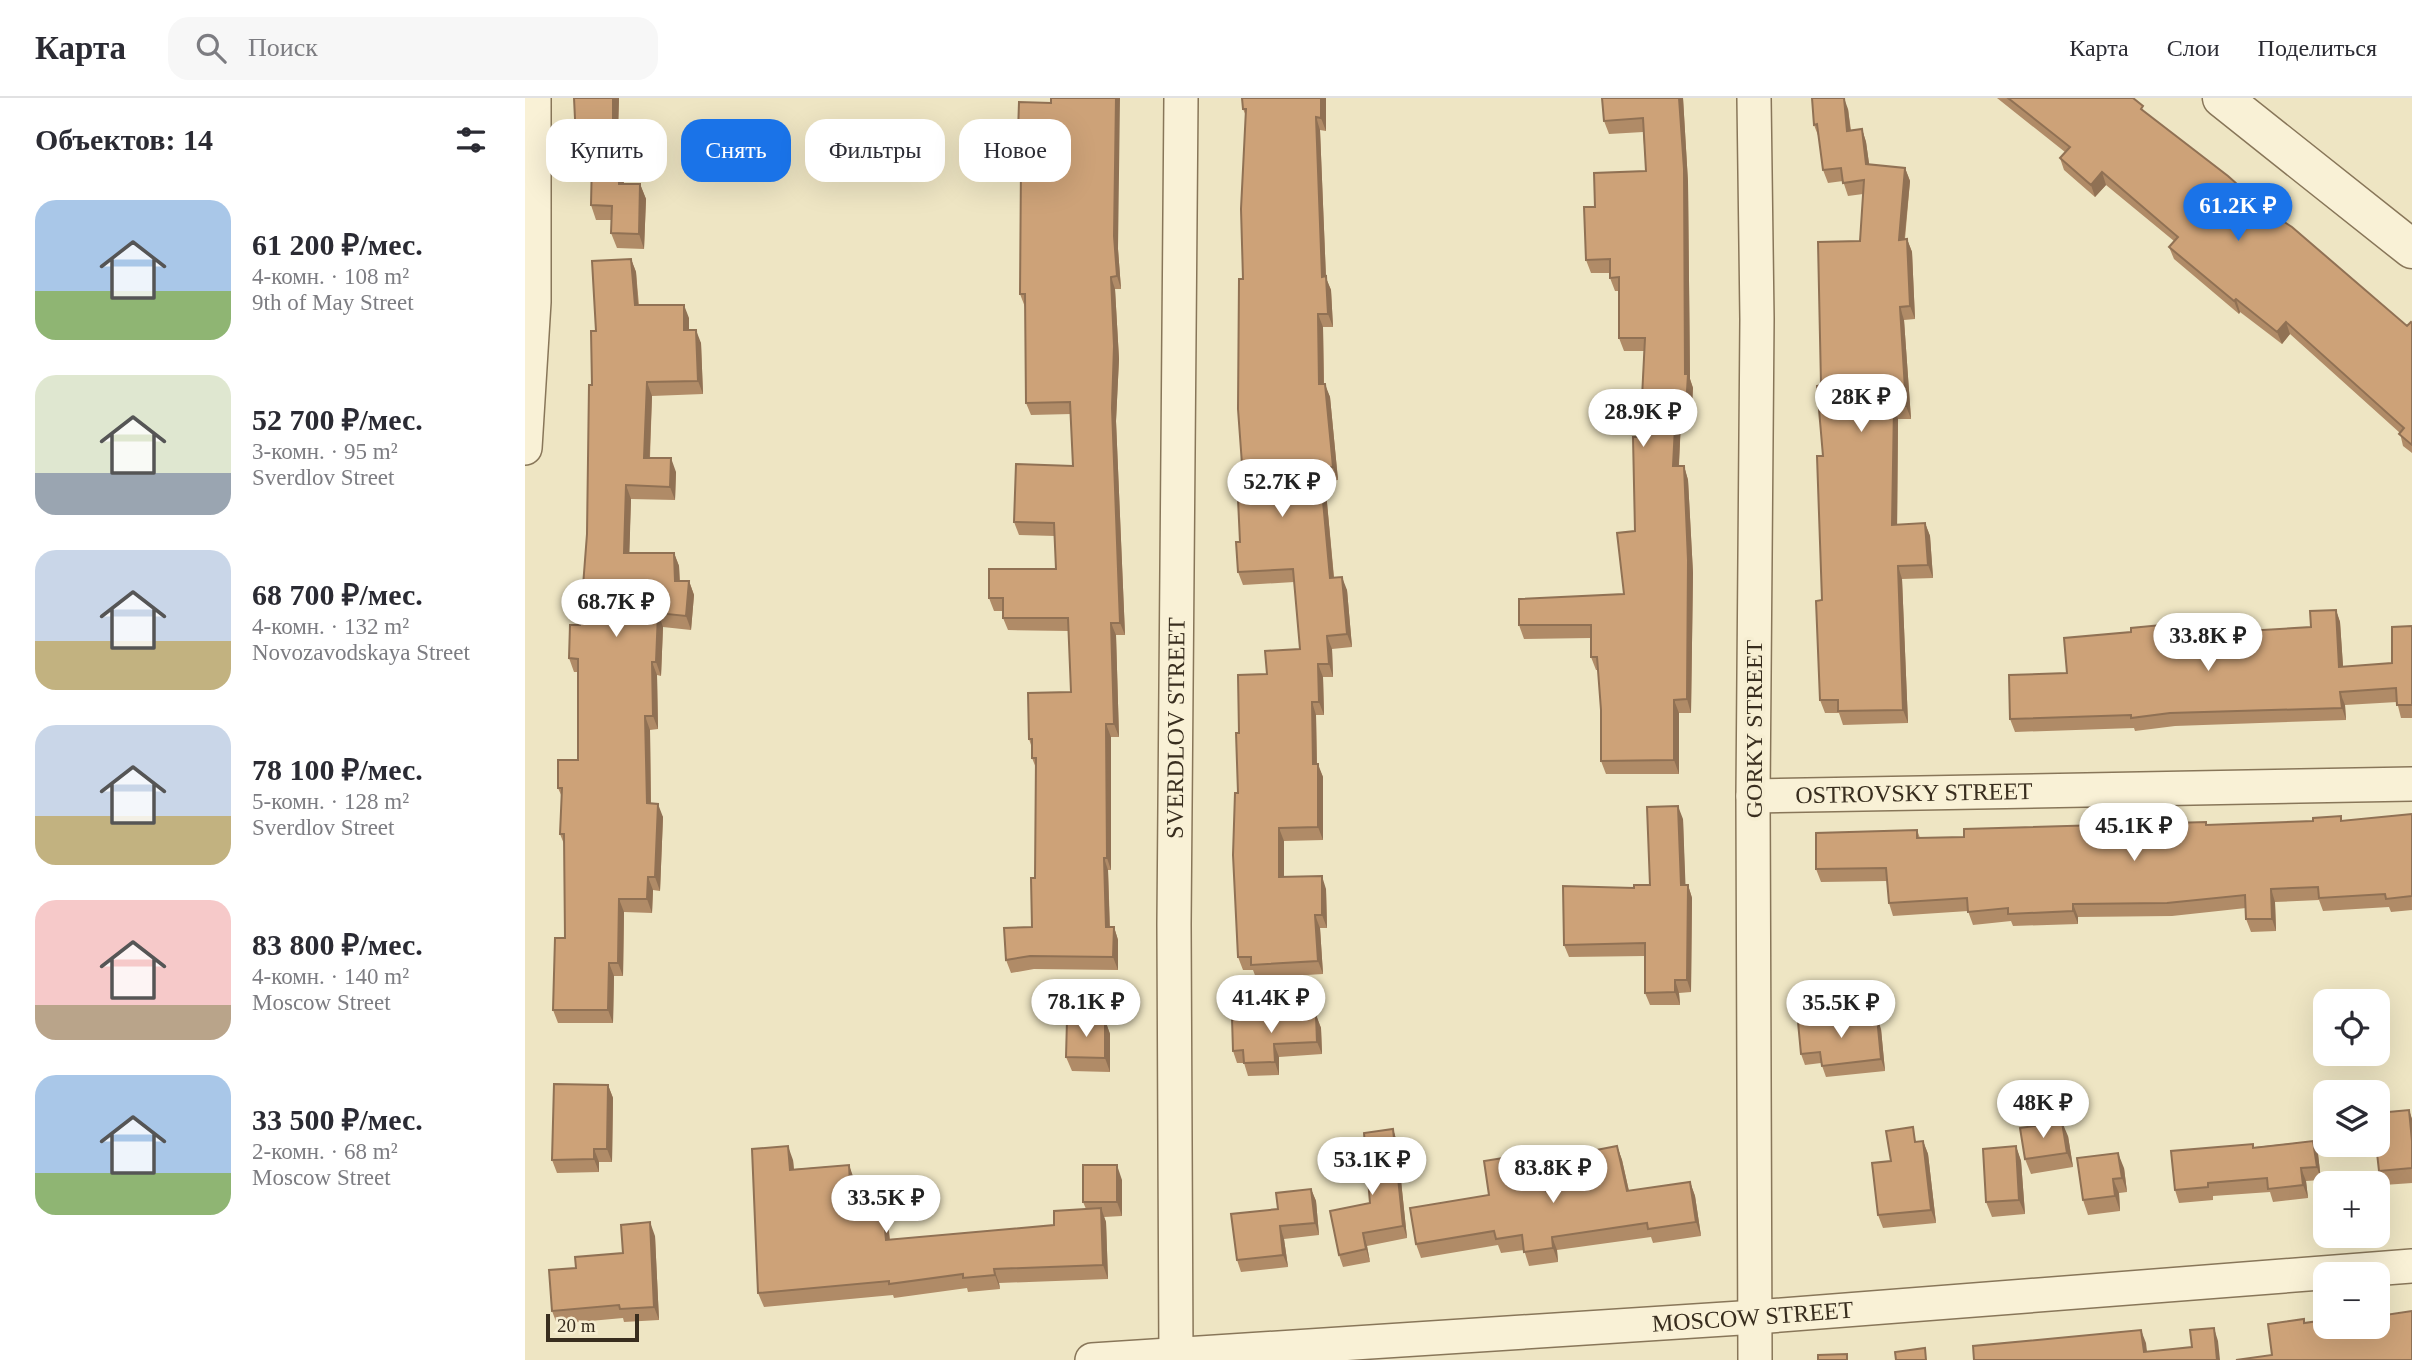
<!DOCTYPE html>
<html lang="ru">
<meta charset="utf-8">
<style>
body{margin:0;font-family:"Times New Roman",serif;background:#f7f7f7;color:#2b2b33;height:100vh;display:flex;flex-direction:column;font-size:26px;white-space:nowrap}
*{box-sizing:border-box;margin:0}
p{font-size:23px;color:#7c7c81}
.icon{flex:none;width:38px;height:38px;fill:none;stroke:currentColor;stroke-width:2;stroke-linecap:round;stroke-linejoin:round}
.map{position:relative;flex:1;overflow:hidden}
.side{display:flex;flex-direction:column;background:#fff;width:525px}
.side>*{flex:none}
.top-card{position:absolute;left:21px;top:21px;width:665px;height:63px;display:flex;gap:14px}
.fabs{position:absolute;left:1788px;top:891px;display:grid;gap:14px}
.fabs a{display:grid;place-items:center;width:77px;height:77px;border-radius:14px;background:#fff;box-shadow:0 7px 28px #0002;font-size:35px}
.scale{position:absolute;left:21px;bottom:18px;width:93px;box-sizing:border-box;padding-left:7px;border:4px solid #382d1e;border-top:0;font-size:19px;line-height:24px;white-space:nowrap;color:#382d1e;-webkit-text-stroke:5px #f6eed2;paint-order:stroke}
.price{position:absolute;translate:-50% -60px;padding:0 16px;border-radius:24px;background:#fff;color:#222;font-size:23px;line-height:46px;filter:drop-shadow(0 2px 4px #0008)}
.price::after{content:'';position:absolute;left:50%;top:42px;width:21px;height:16px;margin-left:-10px;background:inherit;clip-path:polygon(0 0,100% 0,50% 100%)}
.price.current{background:#1a73e8;color:#fff}
ul{padding:0;list-style:none}
li{display:flex;align-items:center;gap:21px;height:175px;padding:0 35px}
li span{display:grid;place-items:center;flex:none;width:196px;height:140px;border-radius:21px;color:#555}
li>.icon{margin-inline-start:auto}
span .icon{width:84px;height:84px;fill:#fffc;stroke-width:1}
li b{font-size:30px}
h2{display:flex;justify-content:space-between;align-items:center;height:84px;padding:0 35px;font-size:30px}
.pill{padding:0 24px;border-radius:21px;background:#fff;box-shadow:0 7px 28px #0002;font-size:24px;line-height:63px}
.pill.current{background:#1a73e8;color:#fff}
header{display:flex;align-items:center;gap:42px;box-sizing:border-box;height:98px;padding:0 35px;background:#fff;border-bottom:2px solid #e1e1e2}
header strong{font-size:33px}
nav{display:flex;gap:38px;margin-inline-start:auto;font-size:24px}
.search{width:490px;height:63px;background:#f7f7f7;display:flex;align-items:center;gap:18px;box-sizing:border-box;padding:0 24px;border-radius:21px;color:#7c7c81;font-size:26px}
main{display:flex;flex:1;min-height:0}
.map>svg:first-child{display:block}
.lines{fill:none;stroke-linecap:round;stroke-linejoin:round}
.minor-casing{stroke:#887659;stroke-width:36}
.tertiary-casing{stroke:#887659;stroke-width:41}
.minor{stroke:#f9f1d6;stroke-width:33}
.tertiary{stroke:#f9f1d6;stroke-width:38}
.wall{fill:#b08b67}
.shaded-wall{fill:#907154}
.building{fill:#cda278;stroke:#907154;stroke-width:2}
.labels{text-anchor:middle;dominant-baseline:central;stroke-width:7;stroke-linejoin:round;paint-order:stroke}
.street-label{font-size:24px;fill:#382d1e;stroke:#f6eed2}
</style>
<header>
<strong>Карта</strong>
<div class="search"><svg class="icon" aria-label="search" viewBox="0 0 24 24"><circle cx="10" cy="10" r="6"/><path d="M15 15l6 6"/></svg>Поиск</div>
<nav><a>Карта</a><a>Слои</a><a>Поделиться</a></nav>
</header>
<main>
<section class="side">
<h2>Объектов: 14<svg class="icon" aria-label="filters" viewBox="0 0 24 24"><path d="M4 7h16M4 17h16"/><circle cx="9" cy="7" r="2"/><circle cx="15" cy="17" r="2"/></svg></h2>
<ul>
<li><span style="background:linear-gradient(#a9c7e8 65%,#8fb573 0)"><svg class="icon" aria-label="home" viewBox="0 0 24 24"><path d="M3 11l9-7 9 7M6 9v11h12V9"/></svg></span><div><b>61 200 ₽/мес.</b><p>4-комн. · 108 m²</p><p>9th of May Street</p></div></li>
<li><span style="background:linear-gradient(#dfe7d0 70%,#9aa5b1 0)"><svg class="icon" aria-label="home" viewBox="0 0 24 24"><path d="M3 11l9-7 9 7M6 9v11h12V9"/></svg></span><div><b>52 700 ₽/мес.</b><p>3-комн. · 95 m²</p><p>Sverdlov Street</p></div></li>
<li><span style="background:linear-gradient(#c9d6e8 65%,#c2b280 0)"><svg class="icon" aria-label="home" viewBox="0 0 24 24"><path d="M3 11l9-7 9 7M6 9v11h12V9"/></svg></span><div><b>68 700 ₽/мес.</b><p>4-комн. · 132 m²</p><p>Novozavodskaya Street</p></div></li>
<li><span style="background:linear-gradient(#c9d6e8 65%,#c2b280 0)"><svg class="icon" aria-label="home" viewBox="0 0 24 24"><path d="M3 11l9-7 9 7M6 9v11h12V9"/></svg></span><div><b>78 100 ₽/мес.</b><p>5-комн. · 128 m²</p><p>Sverdlov Street</p></div></li>
<li><span style="background:linear-gradient(#f6c9c9 75%,#b9a48a 0)"><svg class="icon" aria-label="home" viewBox="0 0 24 24"><path d="M3 11l9-7 9 7M6 9v11h12V9"/></svg></span><div><b>83 800 ₽/мес.</b><p>4-комн. · 140 m²</p><p>Moscow Street</p></div></li>
<li><span style="background:linear-gradient(#a9c7e8 70%,#8fb573 0)"><svg class="icon" aria-label="home" viewBox="0 0 24 24"><path d="M3 11l9-7 9 7M6 9v11h12V9"/></svg></span><div><b>33 500 ₽/мес.</b><p>2-комн. · 68 m²</p><p>Moscow Street</p></div></li>
</ul>
</section>
<div class="map">
<svg width="1887" height="1262" viewBox="0 0 1887 1262">
<rect width="100%" height="100%" fill="#eee5c3"/>
<g class="lines">
<g class="minor-casing">
<g id="minor">
<path d="M1229,0L1232,221L1228,698L1230,1262"/>
<path d="M0,350L9,204V0"/>
<path id="s1" d="M1228,698L1887,686"/>
<path id="s2" d="M567,1262L1231,1219L1887,1168"/>
<path id="s3" d="M651,1262L649,826L656,0"/>
</g>
</g>
<g class="tertiary-casing">
<path id="tertiary" d="M1697,0L1887,151"/>
</g>
<use href="#minor" class="minor"/>
<use href="#tertiary" class="tertiary"/>
</g>
<path class="wall" d="M49,0H94L93,33L98,46L99,86H115L121,101L119,151L92,150L86,135L87,122H71L66,107L67,76H57L52,62Z
M801,0V33L795,32L801,180L806,192L808,229H798L799,286L805,299L813,382L800,383L809,479L822,492L827,549L807,551L808,579H798L799,617H791L792,666L798,679V742L759,743V779L801,791L802,830H795L798,876L731,880L728,872H718L713,859V695L714,635L742,576L775,551L769,484L718,487L713,474L718,380V181L721,18L718,11Z
M1158,0L1163,84L1165,281L1168,290L1166,323L1156,322L1154,368H1159L1163,382L1168,475L1166,615H1154V676H1081L1076,663V612L1073,572H1071L1066,559V540L999,541L994,527L1099,496L1110,433L1119,253H1099L1094,240V193H1090L1085,180V175H1066L1061,162L1070,109L1121,73L1118,34L1084,36L1079,23Z
M1472,0H1608L1620,14L1741,112L1882,228L1887,225V355L1878,348L1875,335L1765,236L1757,246L1715,214L1714,216L1649,161L1644,149L1649,143L1581,87L1570,99L1539,72L1535,60L1540,54Z
M494,4L593,151L596,191H590L594,261L591,323L600,537H591L594,639H586V772H583L585,829H589L593,842V872L509,871L486,875L481,862L507,829L510,780L511,670L507,660V650L504,641L546,594L544,533L483,532L478,520V513H469L464,500L531,471L530,438L494,437L489,424L548,368L546,316L506,317L501,305L500,209L495,196L496,75L492,65Z
M1323,11L1326,32L1337,31L1341,44L1344,66L1380,70L1385,83L1380,141H1382L1387,154L1390,221L1379,222L1386,321H1373L1372,427L1400,425L1405,438L1408,480L1377,481L1383,625L1318,627L1314,615H1300L1295,602L1298,358L1296,287L1335,143L1338,96L1323,98L1318,83L1303,85L1298,72L1294,40L1289,27Z
M106,161L111,174L114,207L164,220V232L176,245L178,296L127,298L125,360L151,374L150,402L106,401L104,455H149L154,468L155,483H164L169,497L166,532L138,529L136,578L132,577L133,631L125,632L126,705L138,719L135,793L128,792L127,815L99,814L98,878H89L88,925H33L28,912L40,840L39,746L35,736L37,699L33,690L53,662V574H49L44,560L55,527L62,436L67,287L71,233Z
M1811,512L1815,524L1818,569L1867,565L1887,528V620H1876L1872,604L1820,607L1821,622L1650,628L1610,633L1609,630L1490,634L1485,621L1542,575L1639,538L1786,529Z
M1887,716V812L1866,814L1864,809L1798,813L1794,802L1750,804L1751,833L1726,834L1721,821V810L1647,818L1553,819V826L1488,828L1486,823L1448,827L1443,813L1368,818L1364,805L1362,783L1296,784L1291,771L1392,732L1395,740L1439,739L1682,727L1818,723Z
M1158,721L1160,787H1163L1167,800L1166,894L1154,895L1155,907H1125L1120,895V858L1044,859L1039,847L1125,787Z
M791,917L796,930L797,956L754,959V977L723,978L719,965H712L708,953Z
M1312,920L1313,923L1356,931L1360,973L1301,979L1296,965L1280,967L1276,956Z
M580,922L585,936V974L547,973L541,959Z
M83,987L88,1000L87,1064H74V1074L32,1075L27,1062Z
M1884,1012L1887,1021V1085L1859,1087L1854,1073Z
M868,1031L872,1044L882,1140L842,1148L845,1164L818,1169L814,1157L845,1105Z
M1543,1038L1548,1069L1506,1076L1500,1061Z
M1398,1043L1403,1056L1411,1125L1358,1130L1353,1117L1393,1044Z
M1788,1043L1793,1056L1796,1082L1781,1083L1783,1100L1748,1104L1745,1094L1688,1098V1102L1654,1105L1650,1092L1728,1046L1729,1049Z
M1092,1048L1097,1062L1104,1093L1165,1084L1170,1098L1176,1138L1128,1145L1126,1139L1032,1152L1033,1164L1004,1168L999,1152L976,1155L973,1147L896,1160L891,1146L964,1097L1016,1054L1021,1068L1024,1093L1073,1086Z
M1491,1048L1496,1063L1500,1116L1467,1119L1461,1104Z
M268,1062L269,1071L324,1067L329,1084L355,1082L360,1096L365,1142L529,1127L561,1111L558,1104L597,1082V1118L579,1119L581,1124L583,1181L474,1185L475,1191L443,1194L442,1190L369,1200L368,1197L239,1209L233,1195Z
M1599,1070L1602,1094L1594,1095L1595,1113L1563,1117L1558,1102Z
M786,1091L791,1103L794,1137L759,1141L763,1169L716,1174L712,1162L753,1111Z
M130,1138L134,1222L99,1224L98,1220L32,1226L27,1213L51,1170L98,1155Z"/>
<path class="shaded-wall" d="M88,0H94L93,33L98,46L99,100L94,86L88,31Z
M591,0H595L593,151L596,191L592,178L589,138Z
M796,0H801V33L796,20Z
M1154,0H1158L1163,84L1165,281L1168,290L1166,323L1161,310L1160,276Z
M1319,0L1323,11L1327,46L1322,33Z
M791,19L795,32L801,180L806,192L808,229L803,216L797,179Z
M1337,31L1341,44L1346,79L1341,66Z
M1380,70L1385,83L1378,155L1374,142Z
M1577,74L1581,87L1570,99L1566,87Z
M115,86L121,101L119,151L114,136Z
M1382,141L1387,154L1390,221L1385,208Z
M106,161L111,174L114,221L110,207Z
M586,179L590,191L594,261L591,323L600,537L595,525L587,310Z
M1711,201L1715,214L1714,216L1709,203Z
M159,207L164,220V246L159,232Z
M1375,209L1379,222L1386,321L1381,308Z
M793,216L798,229L799,299L794,286Z
M1761,224L1765,236L1757,246L1752,234Z
M171,232L176,245L178,296L173,283Z
M122,284L127,298L124,373L119,360Z
M800,286L805,299L813,382L808,369Z
M1369,308L1373,321L1372,440L1367,427Z
M1151,309L1156,322L1153,382L1148,368Z
M146,360L151,374L150,402L145,389Z
M1159,368L1163,382L1168,475L1166,615L1162,601Z
M795,370L800,383L810,493L805,480Z
M101,387L106,401L104,469L99,455Z
M1400,425L1405,438L1408,480L1403,467Z
M149,455L154,468L155,496L150,483Z
M1373,468L1377,481L1383,625L1378,612Z
M817,479L822,492L827,549L822,536Z
M164,483L169,497L166,532L161,518Z
M1811,512L1815,524L1819,582L1814,569Z
M133,515L138,529L136,578L131,564Z
M586,525L591,537L594,639L589,626Z
M802,538L807,551L808,579L804,566Z
M127,564L132,577L133,631L128,618Z
M793,566L798,579L799,617L794,604Z
M1815,594L1820,607L1821,622L1817,610Z
M1149,602L1154,615V676L1149,662Z
M787,604L791,617L792,679L788,666Z
M120,618L125,632L126,719L122,705Z
M581,626L586,639V772L582,760Z
M793,666L798,679V742L793,729Z
M133,706L138,719L135,793L130,779Z
M1153,708L1158,721L1161,800L1156,787Z
M754,730L759,743V792L754,779Z
M579,760L583,772L585,842L581,829Z
M797,778L801,791L802,830L797,817Z
M123,779L128,792L127,815L122,801Z
M1163,787L1167,800L1166,894L1162,882Z
M1746,791L1750,804L1751,833L1747,821Z
M94,801L99,814L98,878L93,865Z
M1548,806L1553,819V826L1548,813Z
M790,817L795,830L798,876L793,863Z
M589,829L593,842V872L588,859Z
M84,865L89,878L88,925L83,912Z
M1150,882L1154,895L1155,907L1150,894Z
M791,917L796,930L797,956L792,944Z
M1352,919L1356,931L1360,973L1356,961Z
M580,922L585,936V974L580,960Z
M749,946L754,959V977L750,964Z
M83,987L88,1000L87,1064L82,1051Z
M1884,1012L1887,1021V1043Z
M1537,1024L1543,1038L1548,1069L1542,1055Z
M868,1031L872,1044L882,1140L878,1128Z
M1398,1043L1403,1056L1411,1125L1406,1112Z
M1788,1043L1793,1056L1796,1082L1792,1069Z
M263,1048L268,1062L270,1086L265,1072Z
M1092,1048L1097,1062L1107,1107L1102,1093Z
M1491,1048L1496,1063L1500,1116L1494,1102Z
M69,1051L74,1064V1074L69,1061Z
M1016,1054L1021,1068L1026,1107L1021,1093Z
M1593,1055L1599,1070L1602,1094L1597,1080Z
M324,1067L329,1081L330,1099L325,1085Z
M592,1067L597,1082V1118L592,1104Z
M1776,1070L1781,1083L1783,1100L1778,1087Z
M1588,1081L1594,1095L1595,1113L1590,1098Z
M355,1082L360,1096L366,1156L361,1142Z
M1165,1084L1170,1098L1176,1138L1171,1124Z
M786,1091L791,1103L794,1137L790,1125Z
M576,1110L581,1124L583,1181L578,1167Z
M125,1124L130,1138L134,1222L129,1209Z
M755,1128L759,1141L763,1169L758,1157Z
M838,1135L842,1148L845,1164L841,1151Z
M1027,1139L1032,1152L1033,1164L1028,1150Z
M469,1171L474,1185L475,1191L470,1177Z
M1689,1230L1693,1243L1695,1262H1692Z
M1616,1232L1621,1245L1623,1262L1619,1254Z"/>
<path class="building" d="M49,0H88V31H93L94,86H115L114,136L86,135L87,108L66,107L67,61L52,62Z
M526,0H591L589,138L592,178L586,179L589,248L587,310L595,525H586L589,626H581L582,760H579L581,829H589L588,859L505,858L481,862L479,830L507,829L506,780H510L511,660H507V641H504L503,595L546,594L543,520H478V500H464V471H531L529,425L489,424L491,366L548,368L545,304L501,305L500,196H495L496,65H492L494,4L526,5Z
M717,0H796V20L791,19L797,179L801,178L803,216H793L794,286H800L808,369L795,370L805,480L817,479L822,536L802,538L804,566H793L794,604H787L788,666H793V729L754,730V779L797,778V817H790L793,863L726,867V859H713L708,757L710,695H713L711,635H714L713,577L742,576L740,553L775,551L768,471L713,474L711,444H715L712,380H718L713,311L714,181H718L716,111L721,11H718Z
M1077,0H1154L1159,71L1160,276H1163L1161,310L1151,309L1148,368H1159L1163,462L1162,601L1149,602V662L1076,663V612L1072,559H1066V527H994V501L1099,496L1092,435L1110,433L1108,339H1115L1120,240H1094V179L1085,180V161L1061,162L1059,109H1070L1069,75L1121,73L1118,20L1079,23Z
M1287,0H1319L1322,33L1337,31L1341,66L1380,70L1374,142L1382,141L1385,208L1375,209L1381,308H1369L1367,427L1400,425L1403,467L1373,468L1378,612L1313,613V602H1295L1291,503L1297,502L1292,358H1298L1292,288L1296,287L1293,144L1335,143L1339,82L1318,85L1316,70L1298,72L1292,26L1289,27Z
M1483,0H1608L1618,8L1616,11L1703,78L1741,112L1767,129L1882,228L1886,224L1887,225V347L1874,336L1879,330L1761,224L1752,234L1711,201L1709,203L1644,149L1653,139L1577,74L1566,87L1535,60L1545,49Z
M106,161L110,207H159V232H171L173,283L122,284L119,360H146L145,389L101,387L99,455H149L150,483H164L161,518L133,515L131,564H127L128,618H120L122,705L133,706L130,779H123L122,801H94L93,865H84L83,912H28L30,840H40L39,736H35L37,690H33V662H53V561L44,560L45,527H55L62,436L64,287H67L66,233H71L67,163Z
M1811,512L1814,569L1867,565V529L1887,528V607H1872L1871,590L1815,594L1817,610L1645,615L1606,620V617L1485,621L1484,577L1542,575L1539,540L1606,534V530L1636,527V538L1786,529L1785,513Z
M1153,708L1156,787H1163L1162,882H1150V894L1120,895V845L1039,847L1038,788L1109,790V787H1125L1122,709Z
M1887,716V798L1861,801L1860,796L1794,800L1793,789L1746,791L1747,821H1721L1720,797L1642,805L1548,806V813L1483,816V810L1443,814L1442,800L1364,805L1361,770L1291,771V735L1392,732V740L1439,739V731L1681,724V727L1788,723V720L1816,718V723Z
M791,917L792,944L749,946L750,964L719,965L718,952L708,953L707,920Z
M1352,919L1356,961L1297,968L1295,954L1276,956L1273,924L1312,920V923Z
M542,922H580V960L541,959Z
M29,986L83,987L82,1051H69V1061L27,1062Z
M1884,1012L1887,1043V1070L1854,1073L1851,1046H1853V1015Z
M1537,1024L1542,1055L1500,1061L1495,1030Z
M1388,1029L1390,1044L1398,1043L1406,1112L1353,1117L1347,1065L1366,1063L1361,1033Z
M868,1031L878,1128L838,1135L841,1151L814,1157L805,1113L845,1105L839,1035Z
M1788,1043L1792,1069L1776,1070L1778,1087L1743,1091L1742,1080L1683,1085V1089L1650,1092L1646,1053L1728,1046V1050Z
M263,1048L265,1072L324,1067L325,1085L355,1082L361,1142L529,1127V1113L576,1110L578,1167L469,1171L470,1177L438,1180V1176L364,1186V1183L233,1195L227,1051Z
M1092,1048L1102,1093L1165,1084L1171,1124L1123,1131L1122,1125L1027,1139L1028,1150L999,1154L997,1137L971,1141L969,1133L891,1146L885,1110L964,1097L959,1063L1016,1054L1021,1093L1073,1086L1066,1053Z
M1491,1048L1494,1102L1461,1104L1458,1051Z
M1593,1055L1597,1080L1588,1081L1590,1098L1558,1102L1552,1060Z
M558,1067H592V1104H558Z
M786,1091L790,1125L755,1128L758,1157L712,1162L706,1116L753,1111L751,1095Z
M125,1124L129,1209L95,1211L94,1207L27,1213L24,1172L51,1170L50,1159L98,1155L96,1127Z
M1887,1213V1262H1711L1747,1257L1743,1226L1779,1221V1225L1801,1222V1228H1853V1215L1854,1218Z
M1689,1230L1692,1262H1449L1448,1248L1616,1232L1619,1254L1667,1249L1665,1232Z
M1400,1250L1401,1262H1371L1370,1254Z
M1322,1256V1262H1293V1257Z"/>
<g class="labels">
<g class="street-label">
<text stroke="none"><textPath href="#s3" startOffset="632">SVERDLOV STREET</textPath></text>
<text transform="translate(1229 631) rotate(-90)">GORKY STREET</text>
<text stroke="none"><textPath href="#s1" startOffset="161">OSTROVSKY STREET</textPath></text>
<text stroke="none"><textPath href="#s2" startOffset="662">MOSCOW STREET</textPath></text>
</g>
</g>
</svg>
<div class="fabs">
<a><svg class="icon" aria-label="locate" viewBox="0 0 24 24"><circle cx="12" cy="12" r="6"/><path d="M12 2v4M12 18v4M2 12h4M18 12h4"/></svg></a>
<a><svg class="icon" aria-label="layers" viewBox="0 0 24 24"><path d="M12 4l9 5-9 5-9-5zM3 14l9 5 9-5"/></svg></a>
<a>+</a>
<a>−</a>
</div>
<div class="scale">20 m</div>
<b class="price current" style="left:1713px;top:145px">61.2K ₽</b>
<b class="price" style="left:1336px;top:336px">28K ₽</b>
<b class="price" style="left:1118px;top:351px">28.9K ₽</b>
<b class="price" style="left:757px;top:421px">52.7K ₽</b>
<b class="price" style="left:91px;top:541px">68.7K ₽</b>
<b class="price" style="left:1683px;top:575px">33.8K ₽</b>
<b class="price" style="left:1609px;top:765px">45.1K ₽</b>
<b class="price" style="left:746px;top:937px">41.4K ₽</b>
<b class="price" style="left:561px;top:941px">78.1K ₽</b>
<b class="price" style="left:1316px;top:942px">35.5K ₽</b>
<b class="price" style="left:1518px;top:1042px">48K ₽</b>
<b class="price" style="left:847px;top:1099px">53.1K ₽</b>
<b class="price" style="left:1028px;top:1107px">83.8K ₽</b>
<b class="price" style="left:361px;top:1137px">33.5K ₽</b>
<div class="top-card">
<a class="pill">Купить</a>
<a class="pill current">Снять</a>
<a class="pill">Фильтры</a>
<a class="pill">Новое</a>
</div>
</div>
</main>
